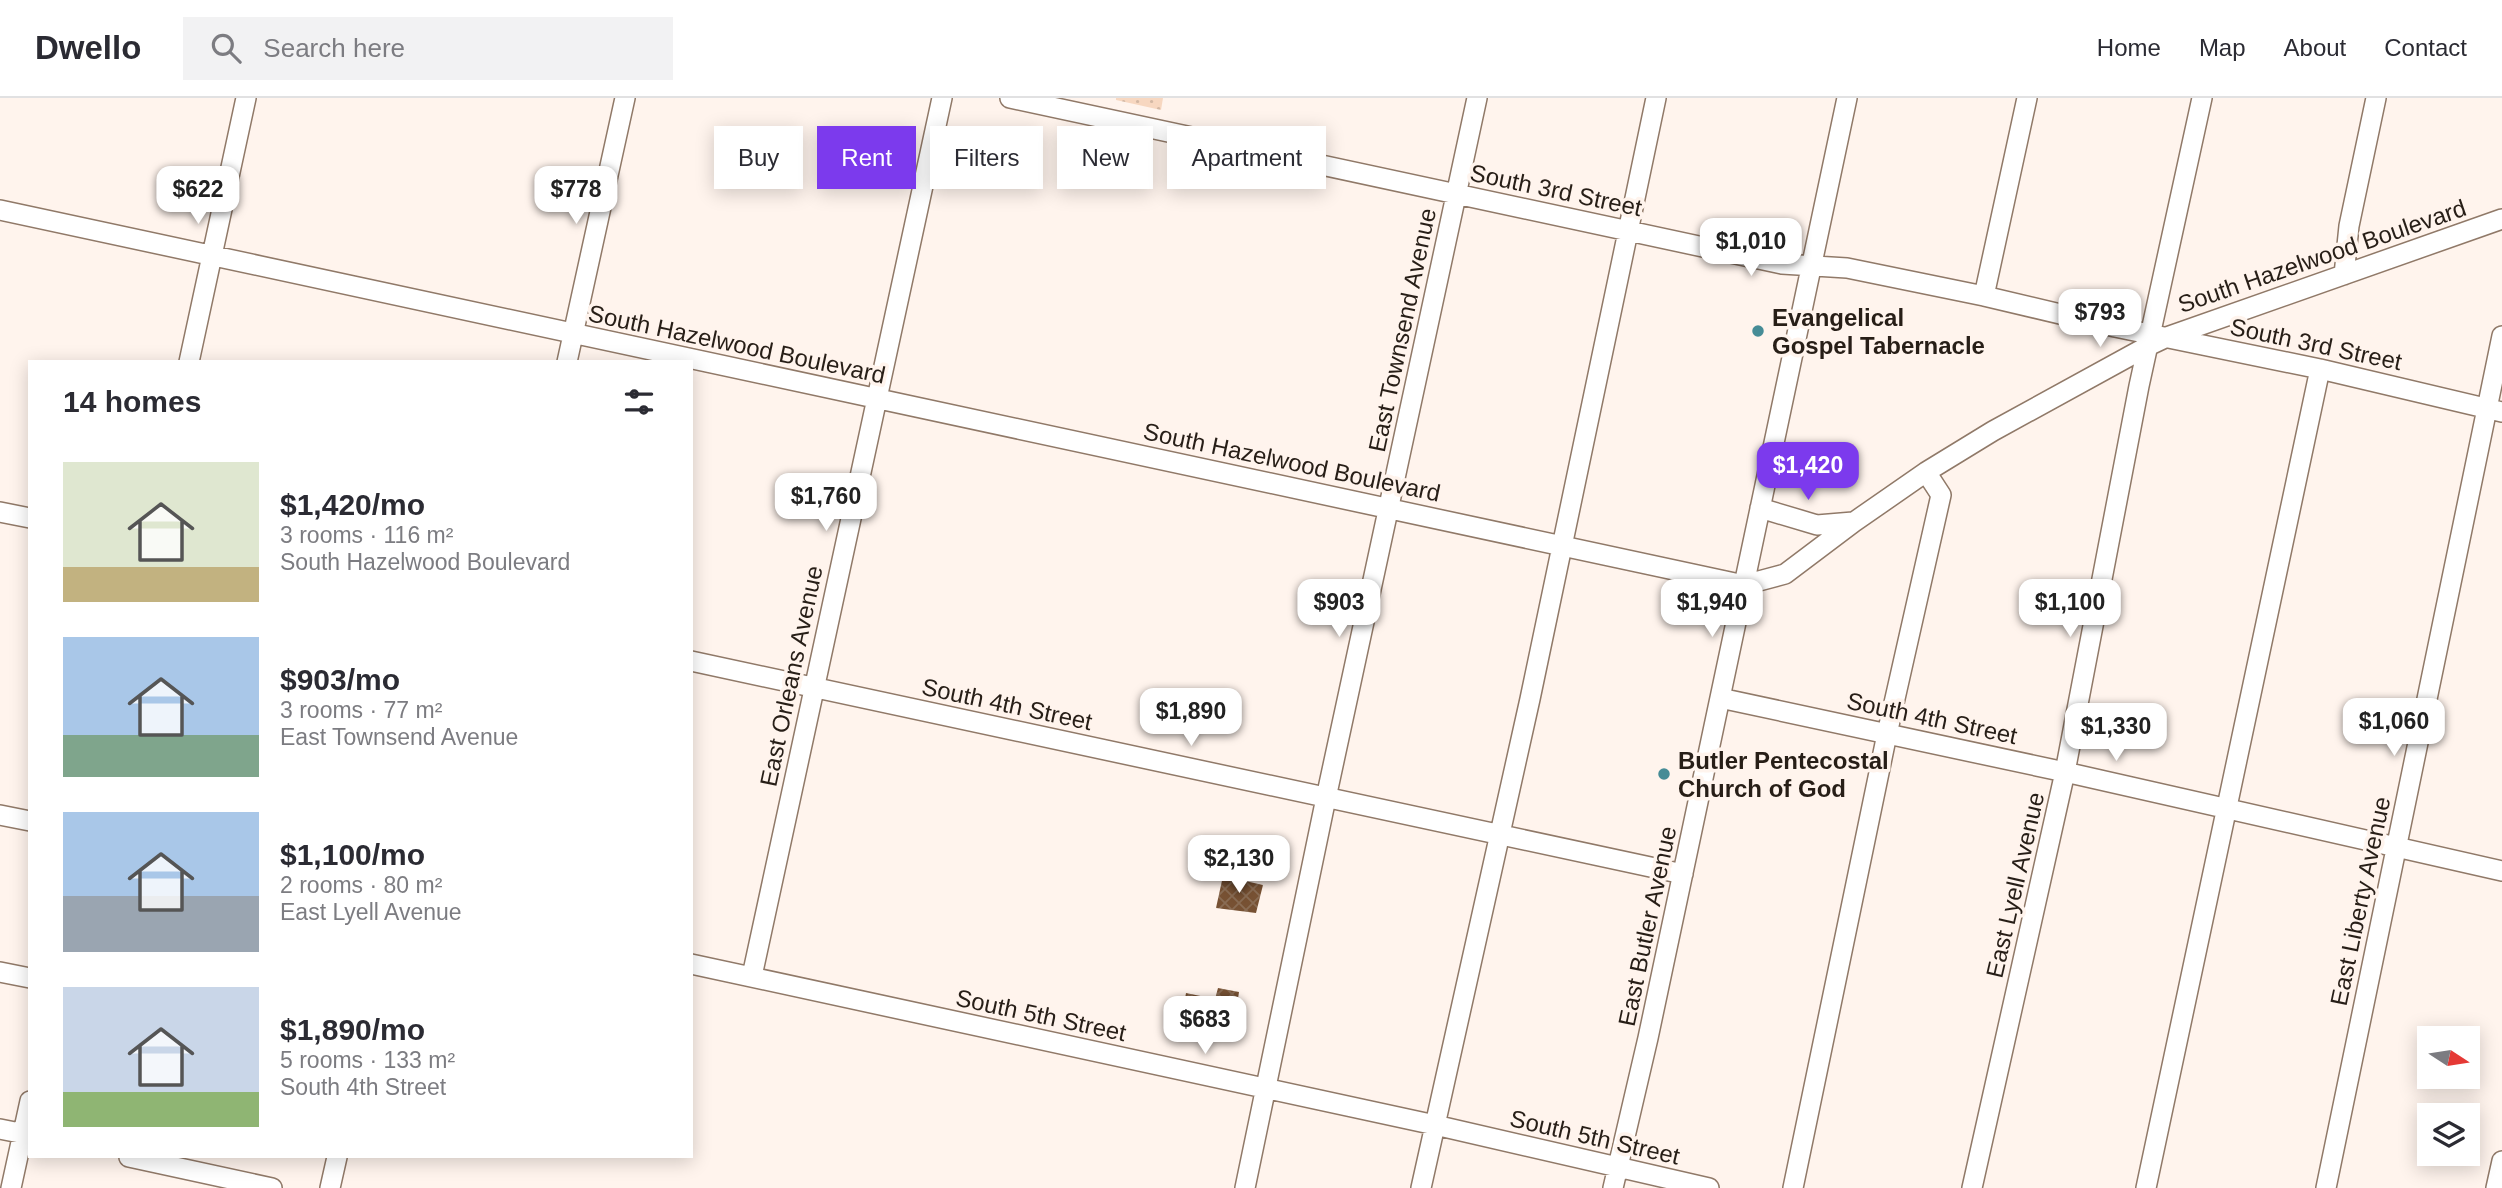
<!DOCTYPE html>
<meta charset="utf-8">
<style>
body{margin:0;font-family:Arial,sans-serif;background:#f2f2f3;color:#2b2b33;height:100vh;display:flex;flex-direction:column;font-size:26px;white-space:nowrap}
*{box-sizing:border-box;margin:0}
p{font-size:23px;color:#7c7c81}
.icon{flex:none;width:38px;height:38px;fill:none;stroke:currentColor;stroke-width:2;stroke-linecap:round;stroke-linejoin:round}
.map{position:relative;flex:1;overflow:hidden}
.panel{position:absolute;left:28px;top:262px;width:665px;height:798px;display:flex;flex-direction:column;background:#fff;border-radius:0px;box-shadow:0 4px 18px #0003}
.panel>*{flex:none}
.hud{position:absolute;left:714px;top:28px;width:665px;height:63px;display:flex;gap:14px}
.needle{width:46px;rotate:102deg}
.buttons{position:absolute;left:2417px;top:928px;display:grid;gap:14px}
.buttons a{display:grid;place-items:center;width:63px;height:63px;border-radius:0px;background:#fff;box-shadow:0 4px 18px #0003;font-size:35px}
.price{position:absolute;translate:-50% -60px;padding:0 16px;border-radius:14px;background:#fff;color:#222;font-size:23px;line-height:46px;filter:drop-shadow(0 2px 4px #0008)}
.price::after{content:'';position:absolute;left:50%;top:42px;width:21px;height:16px;margin-left:-10px;background:inherit;clip-path:polygon(0 0,100% 0,50% 100%)}
.price.selected{background:#7c3aed;color:#fff}
ul{padding:0;list-style:none}
li{display:flex;align-items:center;gap:21px;height:175px;padding:0 35px}
li span{display:grid;place-items:center;flex:none;width:196px;height:140px;border-radius:0px;color:#555}
li>.icon{margin-inline-start:auto}
span .icon{width:84px;height:84px;fill:#fffc;stroke-width:1}
li b{font-size:30px}
h2{display:flex;justify-content:space-between;align-items:center;height:84px;padding:0 35px;font-size:30px}
.pill{padding:0 24px;border-radius:0px;background:#fff;box-shadow:0 4px 18px #0003;font-size:24px;line-height:63px}
.pill.selected{background:#7c3aed;color:#fff}
header{display:flex;align-items:center;gap:42px;box-sizing:border-box;height:98px;padding:0 35px;background:#fff;border-bottom:2px solid #e1e1e2}
header strong{font-size:33px}
nav{display:flex;gap:38px;margin-inline-start:auto;font-size:24px}
.search{width:490px;height:63px;background:#f2f2f3;display:flex;align-items:center;gap:18px;box-sizing:border-box;padding:0 24px;border-radius:0px;color:#7c7c81;font-size:26px}
.map>svg:first-child{display:block}
.grass{fill:url(#grass-dots)}
.building{fill:url(#building-cross-hatch)}
.lines{fill:none;stroke-linecap:round;stroke-linejoin:round}
.minor-casing{stroke:#907968;stroke-width:22}
.minor{stroke:#fff;stroke-width:19}
.poi-dot{fill:#468c96;stroke:#fff4ed;stroke-width:2.5}
.labels{text-anchor:middle;dominant-baseline:central;stroke-width:7;stroke-linejoin:round;paint-order:stroke}
.street-label{font-size:24px;fill:#271e17;stroke:#fff4ed}
.poi-label{font-size:24px;font-weight:bold;fill:#271e17;stroke:#fff4ed;text-anchor:start}
</style>
<header>
<strong>Dwello</strong>
<div class="search"><svg class="icon" aria-label="search" viewBox="0 0 24 24"><circle cx="10" cy="10" r="6"/><path d="M15 15l6 6"/></svg>Search here</div>
<nav><a>Home</a><a>Map</a><a>About</a><a>Contact</a></nav>
</header>
<div class="map">
<svg width="2502" height="1090" viewBox="0 0 2502 1090">
<defs>
<pattern id="grass-dots" width="8" height="8" patternUnits="userSpaceOnUse" patternTransform="scale(1.75)"><rect width="8" height="8" fill="#f7d7c0"/><path d="M2 2h.1M6 6h.1" fill="none" stroke="#d4b8a4" stroke-width="1.8" stroke-linecap="round"/></pattern>
<pattern id="building-cross-hatch" width="8" height="8" patternUnits="userSpaceOnUse" patternTransform="scale(1.75)"><rect width="8" height="8" fill="#775133"/><path d="M0 0l8 8M0 8l8-8" fill="none" stroke="#896c54"/></pattern>
</defs>
<rect width="100%" height="100%" fill="#fff4ed"/>
<path class="grass" d="M1116,0H1163L1161,12L1116,2Z"/>
<path class="building" d="M1223,778L1263,787L1256,815L1216,810Z
M1218,890L1239,894L1233,934L1181,923L1186,895L1215,901Z"/>
<g class="lines">
<g class="minor-casing">
<path id="minor" d="M1010,0L1782,166L1847,170L1984,198L2115,229L2320,271L2502,314
M0,112L1744,487L1785,476L1854,424L1926,374L1993,333L2148,248L2167,239L2502,121
M2344,177L2349,128L2376,0
M1984,198L2027,0
M189,264L246,0
M567,264L625,0
M1760,410L1817,427L1853,424
M0,414L30,420
M691,563L1683,776
M1720,600L2065,674L2502,773
M0,717L30,723
M691,866L1435,1027L1709,1090
M0,874L30,880
M752,878L942,0
M0,1031L30,1037
M129,1059L272,1090
M11,1090L30,1003
M330,1090L337,1059
M1245,1090L1326,700L1477,0
M1421,1090L1530,601L1656,0
M1613,1090L1648,940L1847,0
M1793,1090L1887,636L1941,397L1926,374
M1972,1090L2065,674L2139,288L2202,0
M2146,1090L2320,271
M2326,1090L2502,238
M2496,1090L2502,1063"/>
</g>
<use href="#minor" class="minor"/>
</g>
<g class="poi-dot">
<circle cx="1758" cy="233" r="7"/>
<circle cx="1664" cy="676" r="7"/>
</g>
<g class="labels">
<g class="street-label">
<text transform="translate(1556 92) rotate(12)">South 3rd Street</text>
<text transform="translate(2322 158) rotate(-19)">South Hazelwood Boulevard</text>
<text transform="translate(1402 232) rotate(-78)">East Townsend Avenue</text>
<text transform="translate(737 246) rotate(12)">South Hazelwood Boulevard</text>
<text transform="translate(2316 246) rotate(12)">South 3rd Street</text>
<text transform="translate(1292 364) rotate(12)">South Hazelwood Boulevard</text>
<text transform="translate(791 578) rotate(-78)">East Orleans Avenue</text>
<text transform="translate(1007 606) rotate(12)">South 4th Street</text>
<text transform="translate(1932 620) rotate(12)">South 4th Street</text>
<text transform="translate(2015 787) rotate(-77)">East Lyell Avenue</text>
<text transform="translate(2360 803) rotate(-78)">East Liberty Avenue</text>
<text transform="translate(1647 828) rotate(-78)">East Butler Avenue</text>
<text transform="translate(1041 917) rotate(12)">South 5th Street</text>
<text transform="translate(1595 1039) rotate(13)">South 5th Street</text>
</g>
<g class="poi-label">
<text x="1772" y="219">Evangelical<tspan x="1772" dy="28">Gospel Tabernacle</tspan></text>
<text x="1678" y="662">Butler Pentecostal<tspan x="1678" dy="28">Church of God</tspan></text>
</g>
</g>
</svg>
<div class="buttons">
<a><svg class="needle" viewBox="-14 -14 28 28"><path d="M0-13l5 13h-10z" fill="#e53935"/><path d="M0 13l5-13h-10z" fill="#7c7c81"/></svg></a>
<a><svg class="icon" aria-label="layers" viewBox="0 0 24 24"><path d="M12 4l9 5-9 5-9-5zM3 14l9 5 9-5"/></svg></a>
</div>
<b class="price" style="left:198px;top:128px">$622</b>
<b class="price" style="left:576px;top:128px">$778</b>
<b class="price" style="left:1751px;top:180px">$1,010</b>
<b class="price" style="left:2100px;top:251px">$793</b>
<b class="price selected" style="left:1808px;top:404px">$1,420</b>
<b class="price" style="left:826px;top:435px">$1,760</b>
<b class="price" style="left:1339px;top:541px">$903</b>
<b class="price" style="left:1712px;top:541px">$1,940</b>
<b class="price" style="left:2070px;top:541px">$1,100</b>
<b class="price" style="left:1191px;top:650px">$1,890</b>
<b class="price" style="left:2394px;top:660px">$1,060</b>
<b class="price" style="left:2116px;top:665px">$1,330</b>
<b class="price" style="left:1239px;top:797px">$2,130</b>
<b class="price" style="left:1205px;top:958px">$683</b>
<div class="hud">
<a class="pill">Buy</a>
<a class="pill selected">Rent</a>
<a class="pill">Filters</a>
<a class="pill">New</a>
<a class="pill">Apartment</a>
</div>
<section class="panel">
<h2>14 homes<svg class="icon" aria-label="filters" viewBox="0 0 24 24"><path d="M4 7h16M4 17h16"/><circle cx="9" cy="7" r="2"/><circle cx="15" cy="17" r="2"/></svg></h2>
<ul>
<li><span style="background:linear-gradient(#dfe7d0 75%,#c2b280 0)"><svg class="icon" aria-label="home" viewBox="0 0 24 24"><path d="M3 11l9-7 9 7M6 9v11h12V9"/></svg></span><div><b>$1,420/mo</b><p>3 rooms · 116 m²</p><p>South Hazelwood Boulevard</p></div></li>
<li><span style="background:linear-gradient(#a9c7e8 70%,#7fa58c 0)"><svg class="icon" aria-label="home" viewBox="0 0 24 24"><path d="M3 11l9-7 9 7M6 9v11h12V9"/></svg></span><div><b>$903/mo</b><p>3 rooms · 77 m²</p><p>East Townsend Avenue</p></div></li>
<li><span style="background:linear-gradient(#a9c7e8 60%,#9aa5b1 0)"><svg class="icon" aria-label="home" viewBox="0 0 24 24"><path d="M3 11l9-7 9 7M6 9v11h12V9"/></svg></span><div><b>$1,100/mo</b><p>2 rooms · 80 m²</p><p>East Lyell Avenue</p></div></li>
<li><span style="background:linear-gradient(#c9d6e8 75%,#8fb573 0)"><svg class="icon" aria-label="home" viewBox="0 0 24 24"><path d="M3 11l9-7 9 7M6 9v11h12V9"/></svg></span><div><b>$1,890/mo</b><p>5 rooms · 133 m²</p><p>South 4th Street</p></div></li>
</ul>
</section>
</div>
